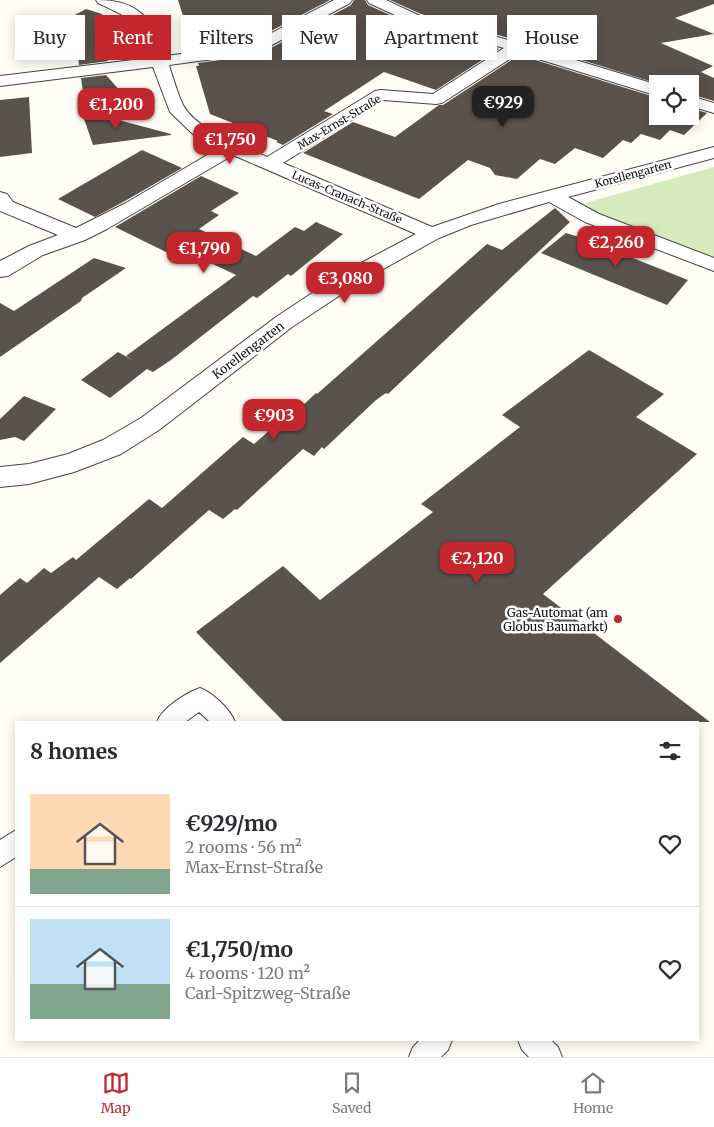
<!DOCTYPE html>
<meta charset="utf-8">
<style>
body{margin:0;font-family:Merriweather,serif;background:#f2f2f3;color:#2b2b33;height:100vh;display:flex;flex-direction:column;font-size:19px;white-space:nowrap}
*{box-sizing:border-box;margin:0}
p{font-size:16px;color:#7c7c81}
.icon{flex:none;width:28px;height:28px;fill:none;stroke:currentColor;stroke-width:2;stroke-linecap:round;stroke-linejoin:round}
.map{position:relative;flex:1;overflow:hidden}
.details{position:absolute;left:15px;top:721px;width:684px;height:320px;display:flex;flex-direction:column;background:#fff;border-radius:0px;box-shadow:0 2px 12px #0003}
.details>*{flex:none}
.top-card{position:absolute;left:15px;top:15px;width:685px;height:45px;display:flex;gap:10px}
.buttons{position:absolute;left:649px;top:75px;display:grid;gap:10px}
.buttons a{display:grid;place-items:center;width:50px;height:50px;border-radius:0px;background:#fff;box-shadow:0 2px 12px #0003;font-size:25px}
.price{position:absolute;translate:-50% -42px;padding:0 11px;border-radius:10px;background:#c4262e;color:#fff;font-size:16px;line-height:32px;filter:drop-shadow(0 1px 2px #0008)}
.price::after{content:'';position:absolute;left:50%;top:30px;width:15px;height:11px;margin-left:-8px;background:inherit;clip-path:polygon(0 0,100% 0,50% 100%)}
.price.current{background:#222;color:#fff}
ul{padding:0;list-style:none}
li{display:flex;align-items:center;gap:15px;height:125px;padding:0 15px}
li+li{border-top:1px solid #e1e1e2}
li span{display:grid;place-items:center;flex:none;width:140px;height:100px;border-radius:0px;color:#555}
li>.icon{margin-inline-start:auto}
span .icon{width:60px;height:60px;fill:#fffc;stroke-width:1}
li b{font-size:21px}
h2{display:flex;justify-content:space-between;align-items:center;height:60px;padding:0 15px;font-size:21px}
.tag{padding:0 18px;border-radius:0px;background:#fff;box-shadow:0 2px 12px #0003;font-size:18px;line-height:45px}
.tag.current{background:#c4262e;color:#fff}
.tab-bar{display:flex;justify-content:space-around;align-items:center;height:70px;border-top:1px solid #e1e1e2;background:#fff;font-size:14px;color:#7c7c81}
.tab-bar a{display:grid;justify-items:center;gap:2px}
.tab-bar .current{color:#c4262e}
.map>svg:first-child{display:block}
.green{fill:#d5ebbd}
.building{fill:#5a524d}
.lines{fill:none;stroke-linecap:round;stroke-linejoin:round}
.service-casing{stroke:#444;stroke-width:2}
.minor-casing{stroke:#444;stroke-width:2}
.service{fill:#fff;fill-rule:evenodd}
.minor{fill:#fff;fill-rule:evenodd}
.poi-dot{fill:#c4262e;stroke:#fff;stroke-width:2}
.labels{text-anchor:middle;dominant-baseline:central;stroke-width:5;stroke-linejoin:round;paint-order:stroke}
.far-street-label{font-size:11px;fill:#111;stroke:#fff}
.street-label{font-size:12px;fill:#111;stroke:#fff}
.poi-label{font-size:12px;fill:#111;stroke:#fff;text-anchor:end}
</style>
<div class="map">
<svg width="714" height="1057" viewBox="0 0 714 1057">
<rect width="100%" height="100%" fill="#fffdf5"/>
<path class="green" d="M714,167V261L601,217L585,203Z"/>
<path class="building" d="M178,0H330L246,44L194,51Z
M354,0H365L368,5L410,24L499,49L436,90L384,72L324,111L333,114L283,145L276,142L278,141L210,114L196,66H199L198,63L258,55L351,5Z
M390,0H714V4L675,18L714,34L661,43L713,66L701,72L714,78V101L690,94V84H659L524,42L421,14Z
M86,9L102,14L108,61L79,65L73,16Z
M519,55L658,98V116H690V108L707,113L684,135L670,130L660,140L641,134L631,143L623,140L603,158L575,148L555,164L540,159L517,179L495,175L490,168L468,160L419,199L303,153L353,122L395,137L439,105H443Z
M106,75L122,93L84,99L81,78Z
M29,97L32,153L0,157V100Z
M81,110L171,134V135L93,145Z
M142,150L182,168L125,201L95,217L58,199Z
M201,176L239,193L211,211L219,215L199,229L256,256L295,227L304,231L316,222L343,234L291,276L288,274L257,298L253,296L171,360L153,372L147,369L110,398L81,380L118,352L134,361L126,356L236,275L181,249L172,255L115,227Z
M555,208L570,222L388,394L386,393L376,400L324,449L322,447L314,456L303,449L237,510L235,509L223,519L209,510L131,579L130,578L117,589L99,577L0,663V595L20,578L27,583L44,568L51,573L73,557L76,560L149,499L162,508L243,437L254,444L297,406L300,408L316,393L317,394L487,244L502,250Z
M566,233L585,239L688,280L667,305L541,253Z
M94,258L126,268L82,298L81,301L0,357V303L14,311Z
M589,350L664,394L636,417L697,454L543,594L710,722H284L196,632L283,566L320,600L433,512L421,504L520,427L502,415Z
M24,396L56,409L24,441L15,437L0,440V419Z"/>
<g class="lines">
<g class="service-casing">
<path id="service" d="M200,688C213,693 230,709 235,722H210L199,712L185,722H157C162,708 186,693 200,688Z
M16,830V857L0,867V840Z
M420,1040H452L448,1050L441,1057H409L413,1047Z
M518,1040H551L558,1047L562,1057H529L522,1050Z"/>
</g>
<g class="minor-casing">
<path id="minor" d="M96,0C140,0 151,18 165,56L247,46L334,0H352L350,3L257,53L169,65C173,78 177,92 183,105C196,130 243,146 267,157L375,91L381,90L433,94L504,48L410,22L369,3L367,0H386L420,16L523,44L658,85V96L519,53L442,103L436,104L384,100L283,163L432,227L499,204L714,147V158L568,197L599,214L714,258V271L585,222L549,202L471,225L439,238L360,282L292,327L159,430L121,454L74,472L29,484L0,487V467L29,464L68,454L103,440L141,418L276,317L344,272L416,234L233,155L107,229L85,240L43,255L8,276L0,277V261L29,246L58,235L0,211V192L7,194L13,202L76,228L126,203L219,148L197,138L170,112L153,67L0,86V76L150,58C136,18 135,21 98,3Z
M690,96L714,103V113L690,106Z"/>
</g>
<use href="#service" class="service"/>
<use href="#minor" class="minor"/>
</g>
<circle class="poi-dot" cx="618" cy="619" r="5"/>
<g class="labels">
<g class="far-street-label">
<text transform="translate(339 122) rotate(-31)">Max-Ernst-Straße</text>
<text transform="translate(633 174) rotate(-15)">Korellengarten</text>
<text transform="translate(347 197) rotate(23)">Lucas-Cranach-Straße</text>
</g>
<g class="street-label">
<text transform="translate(248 350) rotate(-37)">Korellengarten</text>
</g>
<g class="poi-label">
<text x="608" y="612">Gas-Automat (am<tspan x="608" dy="14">Globus Baumarkt)</tspan></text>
</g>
</g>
</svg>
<div class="buttons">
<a><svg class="icon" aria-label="locate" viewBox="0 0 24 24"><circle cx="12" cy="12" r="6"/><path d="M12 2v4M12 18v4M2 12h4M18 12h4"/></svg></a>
</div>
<b class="price current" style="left:503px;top:128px">€929</b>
<b class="price" style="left:116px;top:130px">€1,200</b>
<b class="price" style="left:230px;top:165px">€1,750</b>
<b class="price" style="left:616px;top:268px">€2,260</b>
<b class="price" style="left:204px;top:274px">€1,790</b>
<b class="price" style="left:345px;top:304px">€3,080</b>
<b class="price" style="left:274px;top:441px">€903</b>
<b class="price" style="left:477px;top:584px">€2,120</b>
<div class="top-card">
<a class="tag">Buy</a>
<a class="tag current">Rent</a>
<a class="tag">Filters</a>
<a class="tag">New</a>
<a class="tag">Apartment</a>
<a class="tag">House</a>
</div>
<section class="details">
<h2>8 homes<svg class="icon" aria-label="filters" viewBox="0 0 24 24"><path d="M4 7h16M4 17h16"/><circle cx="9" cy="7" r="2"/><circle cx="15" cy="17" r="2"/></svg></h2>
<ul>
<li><span style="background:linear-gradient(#ffd9b3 75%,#7fa58c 0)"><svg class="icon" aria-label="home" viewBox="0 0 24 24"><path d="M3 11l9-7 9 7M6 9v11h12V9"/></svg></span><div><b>€929/mo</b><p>2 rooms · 56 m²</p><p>Max-Ernst-Straße</p></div><svg class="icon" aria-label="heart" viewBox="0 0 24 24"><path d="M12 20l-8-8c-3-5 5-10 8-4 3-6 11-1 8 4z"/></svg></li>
<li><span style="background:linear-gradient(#bfe0f5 65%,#7fa58c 0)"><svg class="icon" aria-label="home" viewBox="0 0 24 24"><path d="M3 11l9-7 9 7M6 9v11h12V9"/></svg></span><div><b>€1,750/mo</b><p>4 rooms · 120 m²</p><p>Carl-Spitzweg-Straße</p></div><svg class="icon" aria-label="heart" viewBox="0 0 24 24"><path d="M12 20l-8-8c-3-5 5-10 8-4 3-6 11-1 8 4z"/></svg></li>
</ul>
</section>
</div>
<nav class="tab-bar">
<a class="current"><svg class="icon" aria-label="map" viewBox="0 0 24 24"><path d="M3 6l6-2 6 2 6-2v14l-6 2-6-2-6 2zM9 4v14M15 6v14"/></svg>Map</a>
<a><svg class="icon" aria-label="saved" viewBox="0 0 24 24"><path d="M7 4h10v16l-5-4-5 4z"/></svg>Saved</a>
<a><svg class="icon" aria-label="home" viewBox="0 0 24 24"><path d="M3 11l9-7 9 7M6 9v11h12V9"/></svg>Home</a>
</nav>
